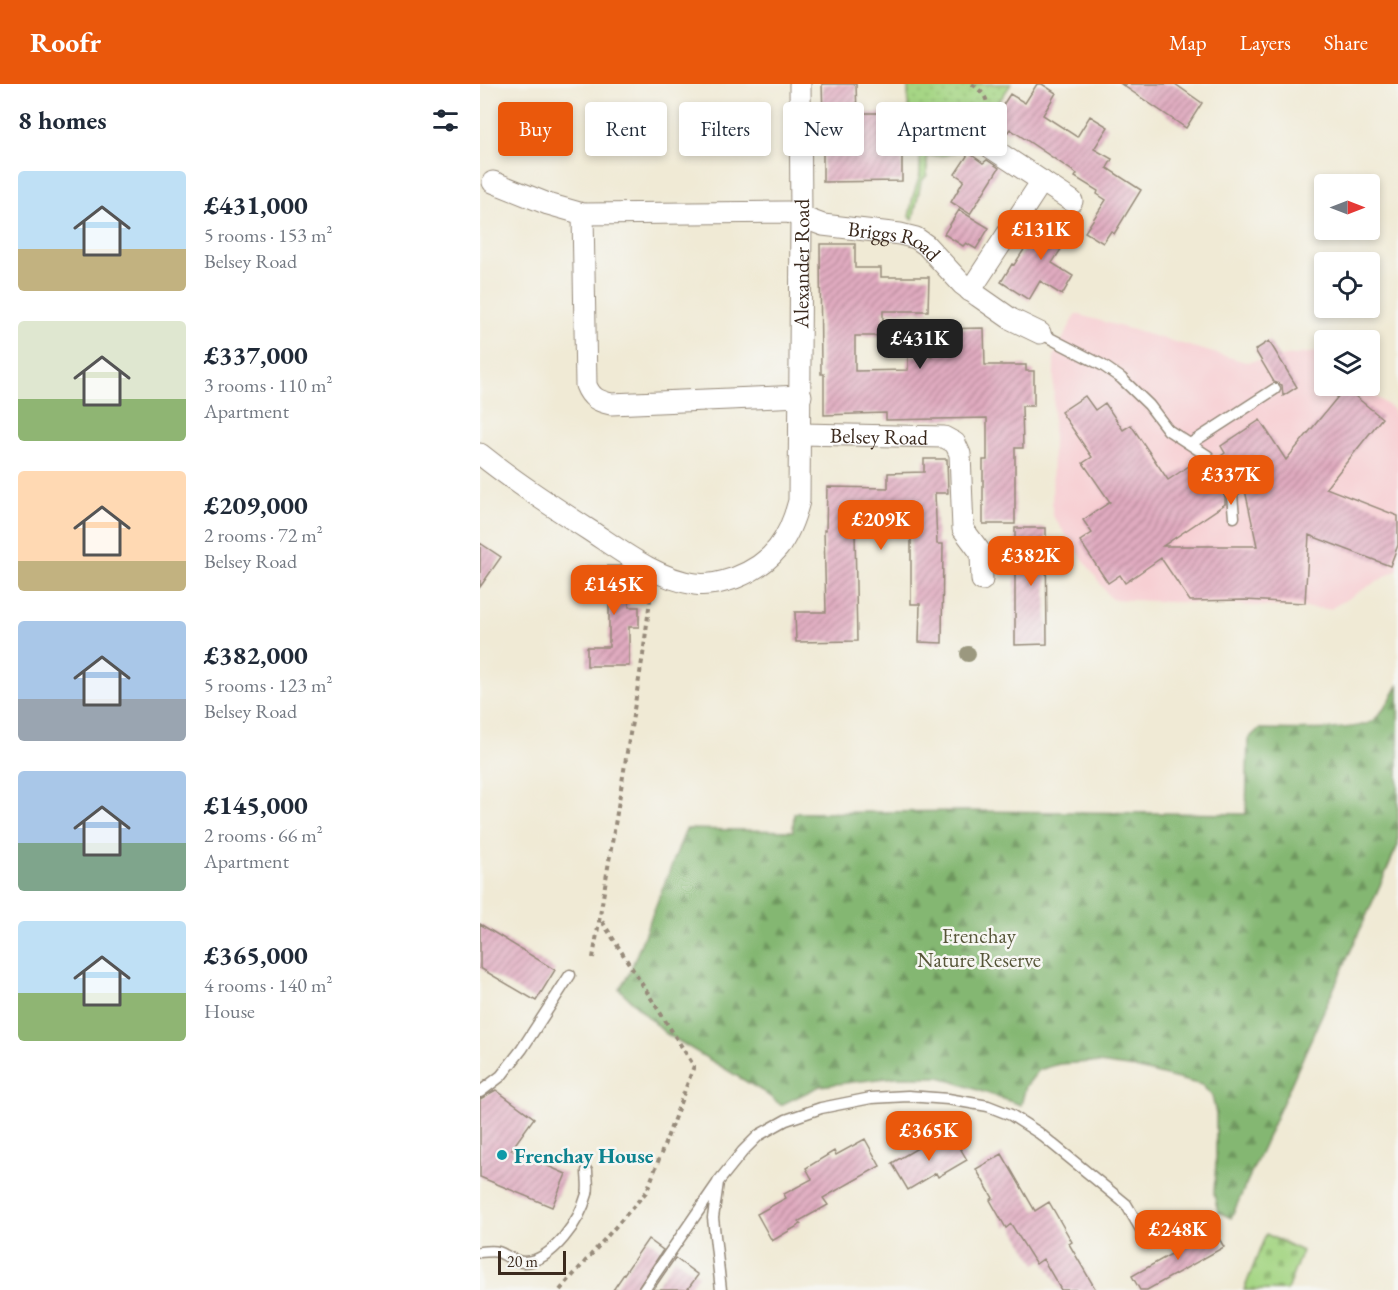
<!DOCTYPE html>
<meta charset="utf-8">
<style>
body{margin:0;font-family:"EB Garamond",serif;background:#f2f2f3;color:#1f2937;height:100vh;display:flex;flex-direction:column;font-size:22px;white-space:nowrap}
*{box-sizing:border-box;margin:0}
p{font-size:20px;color:#747a83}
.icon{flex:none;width:33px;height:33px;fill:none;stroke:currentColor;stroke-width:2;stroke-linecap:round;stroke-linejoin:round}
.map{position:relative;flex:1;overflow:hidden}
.panel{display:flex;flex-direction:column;background:#fff;width:480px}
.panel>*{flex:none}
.banner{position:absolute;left:18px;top:18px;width:570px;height:54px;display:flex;gap:12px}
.needle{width:39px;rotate:90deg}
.fabs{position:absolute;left:834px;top:90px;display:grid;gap:12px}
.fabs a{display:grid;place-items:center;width:66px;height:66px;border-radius:6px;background:#fff;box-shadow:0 3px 9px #0003;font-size:30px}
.scale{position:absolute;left:18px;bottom:15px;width:68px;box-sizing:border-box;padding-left:6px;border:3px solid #3b2a1e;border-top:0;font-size:16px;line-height:21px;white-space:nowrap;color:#3b2a1e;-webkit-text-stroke:4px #f6f6f2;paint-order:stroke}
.price{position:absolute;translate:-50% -51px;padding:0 14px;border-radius:12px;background:#ea580c;color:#fff;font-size:20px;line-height:39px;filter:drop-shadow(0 2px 3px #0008)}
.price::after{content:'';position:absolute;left:50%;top:36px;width:18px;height:14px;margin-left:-9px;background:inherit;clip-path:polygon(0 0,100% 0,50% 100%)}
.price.selected{background:#222;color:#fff}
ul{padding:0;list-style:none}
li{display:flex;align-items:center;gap:18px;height:150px;padding:0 18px}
li span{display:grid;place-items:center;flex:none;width:168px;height:120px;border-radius:6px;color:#555}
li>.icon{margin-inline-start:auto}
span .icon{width:72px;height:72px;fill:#fffc;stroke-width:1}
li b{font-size:26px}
h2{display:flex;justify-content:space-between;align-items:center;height:72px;padding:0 18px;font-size:26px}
.chip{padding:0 21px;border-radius:6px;background:#fff;box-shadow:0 3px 9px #0003;font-size:21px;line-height:54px}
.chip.selected{background:#ea580c;color:#fff}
header{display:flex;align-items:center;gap:36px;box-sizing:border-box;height:84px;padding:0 30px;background:#ea580c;color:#fff}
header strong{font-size:28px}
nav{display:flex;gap:33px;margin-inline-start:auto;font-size:21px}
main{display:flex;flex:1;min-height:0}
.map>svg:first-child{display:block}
.built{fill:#f7cfd3}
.forest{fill:url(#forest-firs);stroke:#607048;stroke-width:1.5}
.cemetery{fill:url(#cemetery-stones);stroke:#708052;stroke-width:1.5}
.park{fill:url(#park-dots);stroke:#708052;stroke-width:1.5}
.building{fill:url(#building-hatch)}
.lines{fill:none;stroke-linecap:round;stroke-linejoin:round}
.service-casing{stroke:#968a7a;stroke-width:13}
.minor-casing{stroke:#968a7a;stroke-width:23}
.path{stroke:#968a7a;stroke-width:4;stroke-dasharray:4.5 4.5;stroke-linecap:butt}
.service{stroke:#fff;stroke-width:10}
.minor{stroke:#fff;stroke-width:21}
.tree{fill:#9b987f}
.culture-dot{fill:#0f9aa8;stroke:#f6f6f2;stroke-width:2}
.labels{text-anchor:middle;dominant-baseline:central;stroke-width:5;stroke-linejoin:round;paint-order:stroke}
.street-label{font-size:21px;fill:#3b2a1e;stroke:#f6f6f2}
.park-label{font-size:21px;fill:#565538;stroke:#f6f6f2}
.culture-label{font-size:21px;font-weight:bold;fill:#0d838f;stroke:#f6f6f2;text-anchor:start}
</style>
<header>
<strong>Roofr</strong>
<nav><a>Map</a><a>Layers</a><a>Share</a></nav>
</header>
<main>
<section class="panel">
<h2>8 homes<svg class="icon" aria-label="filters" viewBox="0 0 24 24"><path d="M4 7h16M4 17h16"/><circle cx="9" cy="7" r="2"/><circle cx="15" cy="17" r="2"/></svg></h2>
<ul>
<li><span style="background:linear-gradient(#bfe0f5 65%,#c2b280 0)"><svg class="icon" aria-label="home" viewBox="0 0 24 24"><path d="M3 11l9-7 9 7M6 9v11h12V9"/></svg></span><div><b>£431,000</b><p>5 rooms · 153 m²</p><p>Belsey Road</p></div></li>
<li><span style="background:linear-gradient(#dfe7d0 65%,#8fb573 0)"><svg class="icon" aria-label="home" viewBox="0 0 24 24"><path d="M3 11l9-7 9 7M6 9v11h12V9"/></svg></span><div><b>£337,000</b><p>3 rooms · 110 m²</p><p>Apartment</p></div></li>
<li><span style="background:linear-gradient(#ffd9b3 75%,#c2b280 0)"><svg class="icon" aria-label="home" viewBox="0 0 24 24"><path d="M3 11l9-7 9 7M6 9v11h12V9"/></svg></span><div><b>£209,000</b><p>2 rooms · 72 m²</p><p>Belsey Road</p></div></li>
<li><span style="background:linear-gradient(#a9c7e8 65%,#9aa5b1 0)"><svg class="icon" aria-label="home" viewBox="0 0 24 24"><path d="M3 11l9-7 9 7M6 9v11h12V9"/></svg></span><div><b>£382,000</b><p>5 rooms · 123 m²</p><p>Belsey Road</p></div></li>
<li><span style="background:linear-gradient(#a9c7e8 60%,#7fa58c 0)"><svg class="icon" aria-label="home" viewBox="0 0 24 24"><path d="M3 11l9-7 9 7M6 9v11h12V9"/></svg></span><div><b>£145,000</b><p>2 rooms · 66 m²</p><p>Apartment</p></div></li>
<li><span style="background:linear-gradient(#bfe0f5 60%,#8fb573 0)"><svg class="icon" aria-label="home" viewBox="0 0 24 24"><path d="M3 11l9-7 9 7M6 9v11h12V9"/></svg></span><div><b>£365,000</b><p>4 rooms · 140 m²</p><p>House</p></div></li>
</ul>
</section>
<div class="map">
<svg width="918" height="1206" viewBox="0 0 918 1206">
<defs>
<pattern id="forest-firs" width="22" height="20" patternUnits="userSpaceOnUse" patternTransform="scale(1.5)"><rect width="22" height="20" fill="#84b772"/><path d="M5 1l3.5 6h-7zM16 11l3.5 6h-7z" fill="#6d955d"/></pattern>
<pattern id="cemetery-stones" width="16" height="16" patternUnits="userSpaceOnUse" patternTransform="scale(1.5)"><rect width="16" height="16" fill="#a6d685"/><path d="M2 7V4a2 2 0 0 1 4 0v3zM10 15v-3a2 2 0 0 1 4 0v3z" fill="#90b872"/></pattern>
<pattern id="park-dots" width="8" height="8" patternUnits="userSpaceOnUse" patternTransform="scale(1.5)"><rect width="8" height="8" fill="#a6d685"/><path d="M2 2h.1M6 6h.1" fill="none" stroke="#90b872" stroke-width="1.8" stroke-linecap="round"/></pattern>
<pattern id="building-hatch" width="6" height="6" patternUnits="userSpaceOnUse" patternTransform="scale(1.5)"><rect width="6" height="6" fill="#e0abc0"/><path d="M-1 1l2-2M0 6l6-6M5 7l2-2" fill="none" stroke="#b78b9b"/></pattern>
</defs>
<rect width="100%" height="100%" fill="#f6f6f2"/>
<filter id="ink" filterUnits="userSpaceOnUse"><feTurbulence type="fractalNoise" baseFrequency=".0167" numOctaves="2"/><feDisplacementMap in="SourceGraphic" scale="12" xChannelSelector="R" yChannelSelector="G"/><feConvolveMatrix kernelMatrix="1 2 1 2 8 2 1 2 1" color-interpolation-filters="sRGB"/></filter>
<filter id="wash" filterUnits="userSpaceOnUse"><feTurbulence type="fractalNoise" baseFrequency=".008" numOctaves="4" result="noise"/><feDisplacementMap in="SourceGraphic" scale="24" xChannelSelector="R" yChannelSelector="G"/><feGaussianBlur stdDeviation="1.35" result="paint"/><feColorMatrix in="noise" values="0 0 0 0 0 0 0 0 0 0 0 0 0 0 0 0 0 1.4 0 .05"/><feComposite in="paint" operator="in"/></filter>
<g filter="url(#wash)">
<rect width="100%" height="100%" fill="#f0ead5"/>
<path class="built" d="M596,230L766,278L835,268L844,275V302H881L913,325L918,348V485L850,525L631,515L572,431L574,271Z"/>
<path class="forest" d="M918,602V761L751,1134L738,1128L734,1110L736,1079V1030L732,1012L722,1001L655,984L611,978L579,980L559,986L546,1002L541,1021L460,993H415L340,1002L301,1021L282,1007L185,949L139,905L149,890L206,745L313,747L314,729L485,727L766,730L768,655L779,645C802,645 878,649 894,636C905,626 911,614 918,602Z"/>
<path class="cemetery" d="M786,1150L822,1167L807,1206H764Z"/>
<path class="park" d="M428,0H531L512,28L507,46L516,52L507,67C484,54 487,64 467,71C461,72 453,72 447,72V91L441,98L433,135L429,133L433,112L440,91V63H429Z"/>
<g id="blocks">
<path class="building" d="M342,0H376L377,30L343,31Z
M557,0H562L576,9L563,31L597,53L610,32L628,43L614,65L632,75L627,84L661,106L634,150L631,147L623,159L605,148L626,116L617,110L618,107L595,93L597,90L530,45L528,48L512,38L530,10L545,19Z
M641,0H695L722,19L706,44Z
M380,29H402V66H422V97L343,98V66H382Z
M489,69L503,79L507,76L519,84L490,130L471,118L484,96L475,90Z
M479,126L509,144L496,165L486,159L483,162L464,150Z
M567,130L593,147L572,179L593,192L582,211L560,197L549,216L521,198L532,180L534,181Z
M340,160H375V184H401V193H449L448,227H403V252H375V287L428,286V272H452L451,245L504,244L505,281H546V287H554V322H542L543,364H535V440H503V376H507V334L406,336V329L344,331V290H341Z
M789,257L817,303L803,312L802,301L794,298L775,266Z
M865,304L902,334L846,404L918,432V461L910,482L829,451L825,519L765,516L710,517L681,474L645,499L640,491L628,499L600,457L612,449L603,436L630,418L603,379L612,373L581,328L605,312L615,326L625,319L643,346L651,341L688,396L709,382L715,391L726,383L745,413V420L683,462H777L765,406L759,410L738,374L745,369L741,362L780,336L806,376Z
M444,375H467L468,409H455L457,460H463L462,559L439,558L440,520H431V447L375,448L377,557L316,558L315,528H346L344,446H346L347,403L408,404V389L444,388Z
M535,444H566L567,560L535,561Z
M0,459L21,473L0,503Z
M107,482H141L149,488V523H159V543H149V582H107V563H129V502H107Z
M0,840L75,886L56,917L0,884Z
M16,1006L54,1034L31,1066L86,1090L72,1123L0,1093V1015Z
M472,1050L487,1076L458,1093L456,1089L428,1106L412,1079L441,1062L444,1066Z
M385,1055L400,1082L343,1114L348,1121L319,1137L321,1140L292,1157L277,1130L306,1114L304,1110L332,1095L326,1084L354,1067L356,1071Z
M522,1070L555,1127L569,1118L592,1158L589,1160L616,1206H581L563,1175L556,1180L531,1140L526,1144L510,1116L513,1114L496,1085Z
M734,1146L744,1163L667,1206H660L652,1192Z
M168,1155L183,1166L157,1206H133Z
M195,1174L218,1191L207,1206H173Z"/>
</g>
</g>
<g filter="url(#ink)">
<use href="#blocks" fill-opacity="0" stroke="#968a7a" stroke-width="1.5"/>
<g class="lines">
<g class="service-casing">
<path id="service" d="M560,249L622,281L641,294L669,321L688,346L728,372L752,411L754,433
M710,360L795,305
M0,1008L21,992L42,965L90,891
M0,1168C6,1168 12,1166 18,1168C27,1171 34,1178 44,1178C73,1177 100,1136 107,1110C109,1103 107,1094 107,1087
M164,1206L237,1100
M241,1206L233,1134L238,1098L263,1067L279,1051L306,1036L341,1024L391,1014L428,1012L468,1015L508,1022L531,1031L559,1049L646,1120L669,1159"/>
</g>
<g class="minor-casing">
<g id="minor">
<path d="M510,63L592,117"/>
<path id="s1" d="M13,98L68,120L103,130L308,128L343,141L420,150L436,154L446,161L482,200L498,212L531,235L560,249"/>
<path d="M103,130L106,301C111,314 118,317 131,320L321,312"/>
<path d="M490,207L562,97"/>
<path id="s2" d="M321,350L464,353L475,359L480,370L483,445L501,469L502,496"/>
<path id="s3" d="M0,370C35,398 72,422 109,446C141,467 177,495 215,500C229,502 242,498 255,494C294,479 309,455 319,417L321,134L320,0"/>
</g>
</g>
<path class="path" d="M492,0C515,17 506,23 500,45
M113,874L163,571L171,508
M80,1206L167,1107L214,982L120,834"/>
<use href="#service" class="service"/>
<use href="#minor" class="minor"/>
</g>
<g class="tree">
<circle cx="462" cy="33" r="8"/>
<circle cx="488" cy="570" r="8"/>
</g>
</g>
<circle class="culture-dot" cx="22" cy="1071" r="6"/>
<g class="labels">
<g class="street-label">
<text stroke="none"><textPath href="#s1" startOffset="412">Briggs Road</textPath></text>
<text stroke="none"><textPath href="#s3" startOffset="636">Alexander Road</textPath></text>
<text stroke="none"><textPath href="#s2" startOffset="78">Belsey Road</textPath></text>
</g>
<g class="park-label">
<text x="499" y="851">Frenchay<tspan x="499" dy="24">Nature Reserve</tspan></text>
</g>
<g class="culture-label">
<text x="34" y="1071">Frenchay House</text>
</g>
</g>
</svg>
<div class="fabs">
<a><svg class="needle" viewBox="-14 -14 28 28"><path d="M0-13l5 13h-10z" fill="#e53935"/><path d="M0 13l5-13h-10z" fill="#747a83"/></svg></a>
<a><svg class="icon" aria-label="locate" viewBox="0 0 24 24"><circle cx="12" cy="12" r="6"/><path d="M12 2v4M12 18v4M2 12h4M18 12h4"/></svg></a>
<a><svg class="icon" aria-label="layers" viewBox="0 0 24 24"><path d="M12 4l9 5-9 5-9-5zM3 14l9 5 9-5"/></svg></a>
</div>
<div class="scale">20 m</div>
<b class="price" style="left:561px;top:177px">£131K</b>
<b class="price selected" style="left:440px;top:286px">£431K</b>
<b class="price" style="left:751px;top:422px">£337K</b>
<b class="price" style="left:401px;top:467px">£209K</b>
<b class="price" style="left:551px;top:503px">£382K</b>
<b class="price" style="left:134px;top:532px">£145K</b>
<b class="price" style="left:449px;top:1078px">£365K</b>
<b class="price" style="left:698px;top:1177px">£248K</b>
<div class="banner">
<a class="chip selected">Buy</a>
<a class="chip">Rent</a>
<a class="chip">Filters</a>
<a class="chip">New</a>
<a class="chip">Apartment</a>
</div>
</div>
</main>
